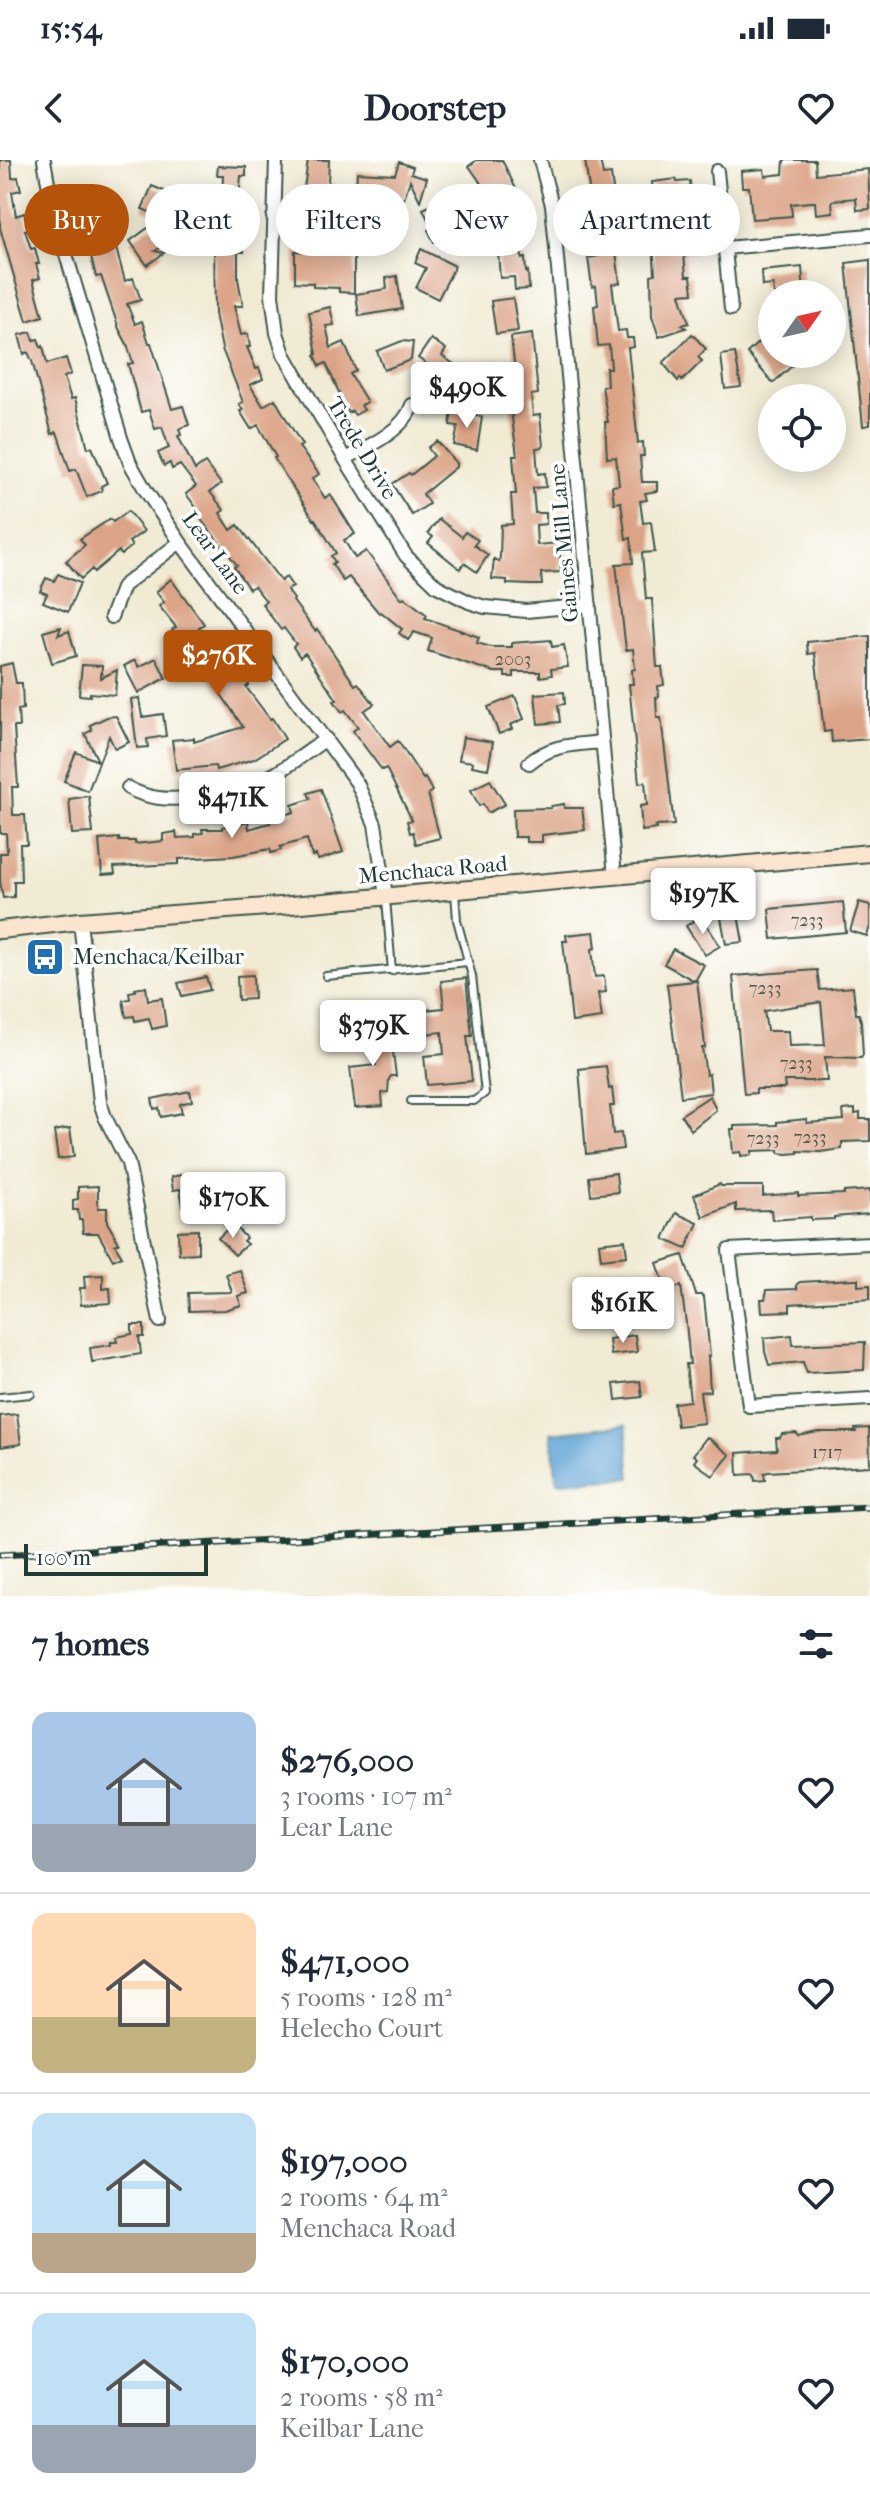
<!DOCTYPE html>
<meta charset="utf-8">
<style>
body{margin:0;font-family:"IM FELL French Canon",serif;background:#f6f6f7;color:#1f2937;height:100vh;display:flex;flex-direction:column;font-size:30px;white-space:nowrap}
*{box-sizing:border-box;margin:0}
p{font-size:26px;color:#747a83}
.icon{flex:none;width:44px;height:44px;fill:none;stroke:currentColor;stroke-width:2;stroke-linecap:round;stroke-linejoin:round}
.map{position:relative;height:1436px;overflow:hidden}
.details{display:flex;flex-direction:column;background:#fff;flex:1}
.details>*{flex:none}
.hud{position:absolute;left:24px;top:24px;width:822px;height:72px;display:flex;gap:16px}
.needle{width:52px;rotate:56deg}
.tools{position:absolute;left:758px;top:120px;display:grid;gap:16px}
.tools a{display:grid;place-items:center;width:88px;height:88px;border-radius:50%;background:#fff;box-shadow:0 4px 20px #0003;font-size:40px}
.scale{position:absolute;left:24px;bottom:20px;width:184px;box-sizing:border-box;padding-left:8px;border:4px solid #1f3d34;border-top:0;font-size:22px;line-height:28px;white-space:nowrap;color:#1f3d34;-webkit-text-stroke:6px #fff;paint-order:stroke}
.price{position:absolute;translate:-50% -68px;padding:0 18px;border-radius:8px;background:#fff;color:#222;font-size:26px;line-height:52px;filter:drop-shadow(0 2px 4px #0008)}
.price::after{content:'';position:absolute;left:50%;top:48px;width:24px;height:18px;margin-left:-12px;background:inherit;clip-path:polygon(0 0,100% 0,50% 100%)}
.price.selected{background:#b45309;color:#fff}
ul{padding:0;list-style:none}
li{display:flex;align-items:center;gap:24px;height:200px;padding:0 32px}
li+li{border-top:2px solid #e0e1e3}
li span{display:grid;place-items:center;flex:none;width:224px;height:160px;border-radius:16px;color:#555}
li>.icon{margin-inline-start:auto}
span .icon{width:96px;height:96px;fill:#fffc;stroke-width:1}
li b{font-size:34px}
h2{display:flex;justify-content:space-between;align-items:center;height:96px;padding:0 32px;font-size:34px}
.pill{padding:0 28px;border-radius:36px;background:#fff;box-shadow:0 4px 20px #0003;font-size:28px;line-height:72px}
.pill.selected{background:#b45309;color:#fff}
.status{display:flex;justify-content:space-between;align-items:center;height:56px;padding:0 40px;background:#fff;direction:ltr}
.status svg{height:22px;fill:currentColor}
header{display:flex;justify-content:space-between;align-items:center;height:104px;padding:0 32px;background:#fff;font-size:36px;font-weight:700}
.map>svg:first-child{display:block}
.water{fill:#5fa3d4;stroke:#3f7084;stroke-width:2}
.building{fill:#dca487;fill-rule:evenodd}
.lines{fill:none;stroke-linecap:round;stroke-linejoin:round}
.service-casing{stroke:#3e574c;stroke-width:10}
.minor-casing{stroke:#3e574c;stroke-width:16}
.secondary-casing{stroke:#3e574c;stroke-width:20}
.service{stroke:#fff;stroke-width:6}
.minor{stroke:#fff;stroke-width:12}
.secondary{stroke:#fbe5cf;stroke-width:16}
.rail-casing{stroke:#1f3d34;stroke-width:7}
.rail{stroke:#fff;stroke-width:4;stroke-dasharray:12;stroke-linecap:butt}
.labels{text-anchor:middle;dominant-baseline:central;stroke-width:7;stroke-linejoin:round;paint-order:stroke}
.number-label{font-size:18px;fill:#4e5749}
.street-label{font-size:22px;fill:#1f3d34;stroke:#fff}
.poi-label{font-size:22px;fill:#1f3d34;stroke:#fff;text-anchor:start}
</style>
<div class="status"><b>15:54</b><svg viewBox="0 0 49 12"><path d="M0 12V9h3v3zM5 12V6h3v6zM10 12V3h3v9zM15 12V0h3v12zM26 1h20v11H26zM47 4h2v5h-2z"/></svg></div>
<header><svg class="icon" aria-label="back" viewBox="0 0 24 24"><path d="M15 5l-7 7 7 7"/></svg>Doorstep<svg class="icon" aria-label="heart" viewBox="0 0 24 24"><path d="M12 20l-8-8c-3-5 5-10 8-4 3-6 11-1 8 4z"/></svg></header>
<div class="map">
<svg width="870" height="1436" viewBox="0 0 870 1436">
<rect width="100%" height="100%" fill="#fff"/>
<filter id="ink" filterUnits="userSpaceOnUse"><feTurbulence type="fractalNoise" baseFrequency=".0125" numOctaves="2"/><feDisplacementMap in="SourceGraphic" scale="16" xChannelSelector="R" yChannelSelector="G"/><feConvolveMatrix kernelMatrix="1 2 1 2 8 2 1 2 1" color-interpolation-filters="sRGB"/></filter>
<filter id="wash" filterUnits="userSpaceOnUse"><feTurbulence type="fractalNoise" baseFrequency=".006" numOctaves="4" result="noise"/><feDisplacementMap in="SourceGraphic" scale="32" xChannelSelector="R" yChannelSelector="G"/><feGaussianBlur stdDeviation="1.8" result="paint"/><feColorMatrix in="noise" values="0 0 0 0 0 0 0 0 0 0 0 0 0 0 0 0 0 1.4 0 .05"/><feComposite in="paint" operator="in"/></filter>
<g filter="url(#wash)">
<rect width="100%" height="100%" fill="#f1ebd4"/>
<path class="water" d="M626,1265L631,1318L557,1322L551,1273Z"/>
<g id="blocks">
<path class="building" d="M0,0H11L12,18L18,17L21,30L12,32L16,56L24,53L29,69L25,70L31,89L35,88L39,104H36L40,118L33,120L43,156L27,161L0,68Z
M308,0H329L328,24H334V37L303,35Z
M477,0H502L519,35L513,38L517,46L518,73L520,72L522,99L525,98L526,112L528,111L529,129L515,130L514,117L500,118L498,92L492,93L491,85L484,86L482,65L504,63L487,27L485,29L469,6Z
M585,0H600L603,15L611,14L616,52L619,51L622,83L615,84L620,123L612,124L618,171L626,170L627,178H633L634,187L628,188L638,283L643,282L644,296H640L642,322H657V331L645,333L647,340L640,341L643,363L651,362L655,392L642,393L646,439H652L657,507H662L664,525L658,526L659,537L656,538L657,558H661L674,665L655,666L656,669L642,671L640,646L647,645L645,622L639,623L629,524H633L632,510L635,509L633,489L626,490L616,404L633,403L631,378L626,379L621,342L614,343L612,326L619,325L616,297L607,298L605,262H608L602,226H607L606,208H611L609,185L598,186L594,146L598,145L596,126L592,127L588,98L599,96L598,78L590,79L587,49L585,50L584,37L590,36Z
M784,0H815L816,14L868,9L870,49L857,50L856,38L836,40L832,41L833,52L816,54L815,42H810L791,44L792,56L752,59L749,27H742L741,11L764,9L765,16L783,14Z
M399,2L413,7L411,13L427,18L420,41L410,20L404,39L390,35L356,33L357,12L395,14Z
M218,6L246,7V16H241L237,57H243L244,92H238V119L243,146H234L241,175L248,174L250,187H247L256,209L259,208L263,219L250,225L263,246L275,239L287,260L302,285L299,287L319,314L312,319L325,338L330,334L355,374L344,380L355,398L366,391L402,439L404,437L427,455L425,458L479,477L477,483L491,487H512V483L551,480L552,487L564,485L568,507L551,509L552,515L540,517V512H514V517H505V512H494L428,491L432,478L414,472L408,480L399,473L402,469L381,452L379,453L349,417L343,421L332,404L335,402L331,396L336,393L315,359L314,360L274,298L276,297L258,265L251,269L240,251L243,250L239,244L243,242L222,189L215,154L214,79H217L219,44H222L223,15H217Z
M676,19L677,22L690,21L696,93L684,94L686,116H691L693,133L680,134L689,163L682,165L686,168L659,177L652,156L651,115L655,114L651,50H655L652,22Z
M152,26L171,34L162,57L142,49Z
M442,40L452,62L456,60L461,72V79L444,77L434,82L428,70L432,68L423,49Z
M152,65L166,84L155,91L164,93L147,105L130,81Z
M114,81L125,121L133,118L141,140L127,144L135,164L142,161L149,183H151L172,249L183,246L189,265L179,269L181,275L178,276L195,310L205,303L221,324L210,332L224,350L220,353L231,370L238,365L281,421L286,417L293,427L287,430L294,439L293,441L315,471L317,469L355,525L358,523L374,544L364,551L390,587L398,581L423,619L425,618L432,631L428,634L440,678L416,684L413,672L410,673L407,661L412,660L386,608L382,610L353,571L358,567L345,550L342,552L334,541L337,540L305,493L300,497L293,487L296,484L284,468L281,470L262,444L266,441L254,426L249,429L234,407L237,405L195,352L198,350L186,334L196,326L180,305L172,309L170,303L164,306L158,293L169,288L162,267L155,269L149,250L141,252L128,204L133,203L127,184L119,169L101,116L96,117L90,92L106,88L105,83Z
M329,87H344V92L354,91V133L339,132V128L313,127V123L295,122V91L329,92Z
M421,89L455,106L438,139L416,128L426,108L415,103Z
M870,100V265L863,266L846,103Z
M802,107L804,134H774L773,125L762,126L761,111Z
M397,116L402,149L359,156L356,134L387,129L386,118Z
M513,138L518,171L496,174L491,141Z
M330,147L334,165L326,166L331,188L344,182L356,211L350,214L367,242L361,245L364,250L355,255L352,251L349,253L339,236L340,235L326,203L320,206L315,195L317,194L309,152Z
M31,172L34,180L38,179L41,187L43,186L47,204L66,198L71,214L64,217L71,239L75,238L88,288L92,287L107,323L101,326L102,331L87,337L76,309L70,311L57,272L52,274L32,201L28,192L24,194L19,175Z
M532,174L538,234L531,235L533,256L540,255L543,287L536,288L538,314L545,313L546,327L533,328L535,353H546V364L536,365L537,385L559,383L561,412L541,413L542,425H531L507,424V420L492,419L494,399L499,402L500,396L501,365L513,364L511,334H516L513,296H517L507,220L516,219L511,177Z
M692,174L706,189L698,197L702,201L682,221L680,218L678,221L663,203Z
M431,179L446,189L442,196L460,208L463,206L477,224L460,238L438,212L418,198Z
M762,179L772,190V194H781L792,206L773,223L747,193Z
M402,181L413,182L411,200L384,210L377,191Z
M735,193L741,227L725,229L721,195Z
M452,251L482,257L477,290L454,285L458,266L450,265Z
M437,281L456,303V307L423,334L429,344L412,355L392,324L409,313L411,315L434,296L428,288Z
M128,351L144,371L129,382L132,386L121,395L119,391L94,412L92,409L81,419L66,401L85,385L80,379L110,359L113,362Z
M439,359L462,377L465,372L478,380L474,385L488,395L477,412L464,403L460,409L428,383L433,377L428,373Z
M58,414L80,423L68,452L43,442L47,434L40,431L46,418L54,421Z
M171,419L204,464L199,467L236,518L241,514L249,525L246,527L270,559L272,558L285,579L254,599L216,610L215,606L176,610L172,580L194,578V582L243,567L194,494L191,496L172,470L176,467L159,446L164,442L156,432Z
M61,467L58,475L69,471L76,496L52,503L43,472Z
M870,476V579L832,582L831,571L824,572L815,493L808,494L807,482Z
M156,498L166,518L138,533L124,506L135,500L139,507Z
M12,503L16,523H22L23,549L18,550L19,567H14L18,627H12L13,655H25L27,684H20L21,721H14V737L3,738L0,721V693H7L6,673H0V506Z
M82,505L102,506L101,518L117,510L115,535L90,533V536L79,535Z
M564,532L565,544L558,545L560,562L538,564L535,534Z
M515,536L524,559L510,565L512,569L499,574L488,547Z
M139,538L142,557L163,554L166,576L147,579L148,587L137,588L131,539Z
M116,556L129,582L115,589L109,576L88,631L64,621L76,592L98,601L85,574L92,570L90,565L107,557Z
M463,577L493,582L488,609L472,606L473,602L459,600Z
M490,620L505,644L488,653L483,644L479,646L471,630Z
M321,629L343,692L318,700L316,695L312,696L307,679L280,687L281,690L271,693L270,689L233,696L179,699V704L114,707L115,714L102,715L99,680L119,678V681H135V684L163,681V674L176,672L177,678L195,677V674L203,673L202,669H222V667L248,661L249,669L270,663L269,659L294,652L292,645L311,639L308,633Z
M89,636L93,673L72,674L69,639Z
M564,644V648H582L585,670L542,675V682H526V677H514L513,649L551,648V646Z
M843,742L846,772L772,779L769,749Z
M859,742L870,745V766L867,776L850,771Z
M738,755L743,782L726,784L721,758Z
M701,756L720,786L705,795L686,766Z
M594,772L596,788L592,789L595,817L604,816L606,832L598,833L602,858L572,862L563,781H567L566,775Z
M673,789L704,805L695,821H697L704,877L705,888H702L706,915L709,914L711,933L681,937L667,824L695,821L664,804Z
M817,810L820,830L853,827L856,854H859L861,861L863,895L861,898L825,897L827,921H784L785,928L782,929H756V933L744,934L733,816ZM821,842L825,885L789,886L788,871H767L764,851Z
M253,815L254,839L238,840L237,816Z
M206,817L210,830L182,836L178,823Z
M466,818L472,876H467L472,921L427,925L424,896L444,894L442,872L396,877L394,858L403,857V852L444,848L441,821Z
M146,827L148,840L162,838L166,866L152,869L149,858L135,861L134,856L126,857L123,840L130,839L129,832L136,831L135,829Z
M390,868L396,916H391L389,919L388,932L382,933L383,946L355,948L350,908L376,905L373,884L350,886L348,873Z
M606,906L609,929L612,928L614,946H610L613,974L621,973L623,989L586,994L579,909Z
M190,931L192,941L180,944L182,953L161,957L159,948L154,949L152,939Z
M710,936L716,950L691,970L681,955Z
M855,949V954L860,953V959H870V981L842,982V989L820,992L798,991V993L787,994L779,993V990L752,991V995L741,996V992L733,993L731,969H734V966L777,965V962L806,959L807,963L844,960L843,950Z
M70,968L74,997L58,999L54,971Z
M191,1013L197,1043L183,1046L180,1029L173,1030L171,1017Z
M616,1013L618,1032L591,1035L589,1017Z
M720,1024L721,1026H763V1036L798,1033V1036L844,1034V1032L870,1030V1051L869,1054L834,1057V1059L811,1060V1057L772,1060L771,1050L736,1051V1044L703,1057L694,1035Z
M98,1026V1048H107V1062L119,1083L115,1085L122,1096L113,1100L98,1073H83L82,1060H79L78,1050H73V1040L78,1039V1027Z
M676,1053L698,1063L686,1089L664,1079Z
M233,1064L246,1078L243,1081L247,1084L235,1095L218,1078Z
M198,1070V1093L179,1094L178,1071Z
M625,1080L627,1096L601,1099L599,1083Z
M683,1095L696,1135H702L704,1137L710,1196H708L710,1231L700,1232L704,1263L677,1266L674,1243L690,1241L686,1204H690L686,1163L681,1126L671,1129L669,1125L665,1126L657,1103Z
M240,1110L248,1133L238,1136L241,1145L225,1150L189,1151L188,1133L232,1132L226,1114Z
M103,1115V1129L110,1128L111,1143L81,1145L80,1128H85L84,1116Z
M854,1119H858V1126L870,1125V1139L790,1144V1151L762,1152L761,1139H765L767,1130L797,1129V1124L800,1122Z
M132,1165H144V1177H139L141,1194L92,1202L90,1188L111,1185V1182H117L116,1177L132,1174Z
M635,1175L637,1192L611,1195L609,1179Z
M792,1175L793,1185L865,1182L864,1210L807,1213L803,1202L769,1205L765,1192L764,1178Z
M640,1221L642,1237L616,1240L614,1224Z
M17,1254L21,1284L0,1287V1256Z
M869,1268L870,1306L768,1312L764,1313L765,1320L755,1321L754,1314L738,1315L737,1293L777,1290L776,1278H780L782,1274L796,1273L799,1276L818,1272H856L855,1269Z
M707,1277L730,1295L713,1316L694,1302L697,1298L693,1295Z"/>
</g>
</g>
<g filter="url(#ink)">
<use href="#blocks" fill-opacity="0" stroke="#3e574c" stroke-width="2"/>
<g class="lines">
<g class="service-casing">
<path id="service" d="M386,739L392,811
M326,816L468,802
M411,941H474L485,933L472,816L457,760L455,733
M0,1237L31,1234"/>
</g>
<g class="minor-casing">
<path id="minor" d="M44,0L53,51L121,278L130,303L146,331L180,382L357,623L375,664L386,736
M276,0L272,135L277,173L284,194L345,299L406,396L437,426L469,442L485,447L526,451L590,445
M540,0L552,45L615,716
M717,11L731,149
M53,51L105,36
M273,57C305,58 355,51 380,72
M725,88L870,75
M345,299C367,287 404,271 412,245
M111,457L123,426L180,382
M529,603C552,584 573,585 602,582
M128,628C149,639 166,640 189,638C256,632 274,616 326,579
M80,761L100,942L105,957L128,1003L160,1161
M870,1083L729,1090L749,1246L870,1239"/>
</g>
<g class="secondary-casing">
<path id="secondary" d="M0,770L80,761L280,746L870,693"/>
</g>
<use href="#service" class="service"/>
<use href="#minor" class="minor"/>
<use href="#secondary" class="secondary"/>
<g class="rail-casing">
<path id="rail" d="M0,1395L870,1347"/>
</g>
<use href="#rail" class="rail"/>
</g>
</g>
<defs>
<g id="bus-square" transform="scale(2)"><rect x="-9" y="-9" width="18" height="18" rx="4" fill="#1f6fb2" stroke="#fff"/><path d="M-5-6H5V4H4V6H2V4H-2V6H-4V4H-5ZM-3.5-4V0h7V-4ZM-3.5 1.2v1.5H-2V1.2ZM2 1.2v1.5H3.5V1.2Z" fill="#fff"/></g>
</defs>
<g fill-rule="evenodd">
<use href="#bus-square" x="45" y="797"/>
</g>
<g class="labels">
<g class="number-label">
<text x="513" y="499">2003</text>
<text x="807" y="760">7233</text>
<text x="765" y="828">7233</text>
<text x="796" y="903">7233</text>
<text x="810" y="977">7233</text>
<text x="763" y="978">7233</text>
<text x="827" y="1292">1717</text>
</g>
<g class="street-label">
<text transform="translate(362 288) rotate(59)">Trede Drive</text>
<text transform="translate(564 383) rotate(-95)">Gaines Mill Lane</text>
<text transform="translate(215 393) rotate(54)">Lear Lane</text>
<text transform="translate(433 710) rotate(-5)">Menchaca Road</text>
</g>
<g class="poi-label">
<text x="73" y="797">Menchaca/Keilbar</text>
</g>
</g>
</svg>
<div class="tools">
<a><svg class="needle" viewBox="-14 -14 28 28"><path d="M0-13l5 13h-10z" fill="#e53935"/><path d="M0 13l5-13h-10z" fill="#747a83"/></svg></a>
<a><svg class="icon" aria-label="locate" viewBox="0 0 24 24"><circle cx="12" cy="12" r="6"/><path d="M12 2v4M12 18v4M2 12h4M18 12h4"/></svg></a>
</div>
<div class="scale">100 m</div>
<b class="price" style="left:467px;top:270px">$490K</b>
<b class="price selected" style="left:218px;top:538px">$276K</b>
<b class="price" style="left:232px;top:680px">$471K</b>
<b class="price" style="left:703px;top:776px">$197K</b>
<b class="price" style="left:373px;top:908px">$379K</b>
<b class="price" style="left:233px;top:1080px">$170K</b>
<b class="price" style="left:623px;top:1185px">$161K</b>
<div class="hud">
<a class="pill selected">Buy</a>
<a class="pill">Rent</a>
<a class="pill">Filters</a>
<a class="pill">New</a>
<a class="pill">Apartment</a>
</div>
</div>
<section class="details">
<h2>7 homes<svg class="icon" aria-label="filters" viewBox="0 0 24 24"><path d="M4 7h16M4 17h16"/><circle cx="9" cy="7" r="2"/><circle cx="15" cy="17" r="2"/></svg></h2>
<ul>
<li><span style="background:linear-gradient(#a9c7e8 70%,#9aa5b1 0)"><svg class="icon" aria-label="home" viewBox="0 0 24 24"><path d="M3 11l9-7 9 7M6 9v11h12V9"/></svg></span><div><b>$276,000</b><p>3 rooms · 107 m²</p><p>Lear Lane</p></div><svg class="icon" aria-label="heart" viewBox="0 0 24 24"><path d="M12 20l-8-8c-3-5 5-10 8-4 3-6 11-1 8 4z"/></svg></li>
<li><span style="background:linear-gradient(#ffd9b3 65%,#c2b280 0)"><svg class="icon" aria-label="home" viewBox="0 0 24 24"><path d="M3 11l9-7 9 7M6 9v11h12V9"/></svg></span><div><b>$471,000</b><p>5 rooms · 128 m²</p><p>Helecho Court</p></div><svg class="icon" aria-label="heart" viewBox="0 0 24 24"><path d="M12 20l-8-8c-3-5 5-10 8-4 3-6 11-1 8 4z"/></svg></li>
<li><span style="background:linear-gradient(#bfe0f5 75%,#b9a48a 0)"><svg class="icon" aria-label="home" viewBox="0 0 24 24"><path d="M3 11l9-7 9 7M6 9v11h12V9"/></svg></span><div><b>$197,000</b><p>2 rooms · 64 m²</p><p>Menchaca Road</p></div><svg class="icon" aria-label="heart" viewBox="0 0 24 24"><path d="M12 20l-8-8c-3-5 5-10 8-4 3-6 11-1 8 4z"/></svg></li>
<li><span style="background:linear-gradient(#bfe0f5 70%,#9aa5b1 0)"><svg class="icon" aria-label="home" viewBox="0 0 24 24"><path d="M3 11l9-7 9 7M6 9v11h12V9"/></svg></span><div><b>$170,000</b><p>2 rooms · 58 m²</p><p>Keilbar Lane</p></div><svg class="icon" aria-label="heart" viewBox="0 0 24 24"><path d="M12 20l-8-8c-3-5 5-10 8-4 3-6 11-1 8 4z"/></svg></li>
</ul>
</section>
